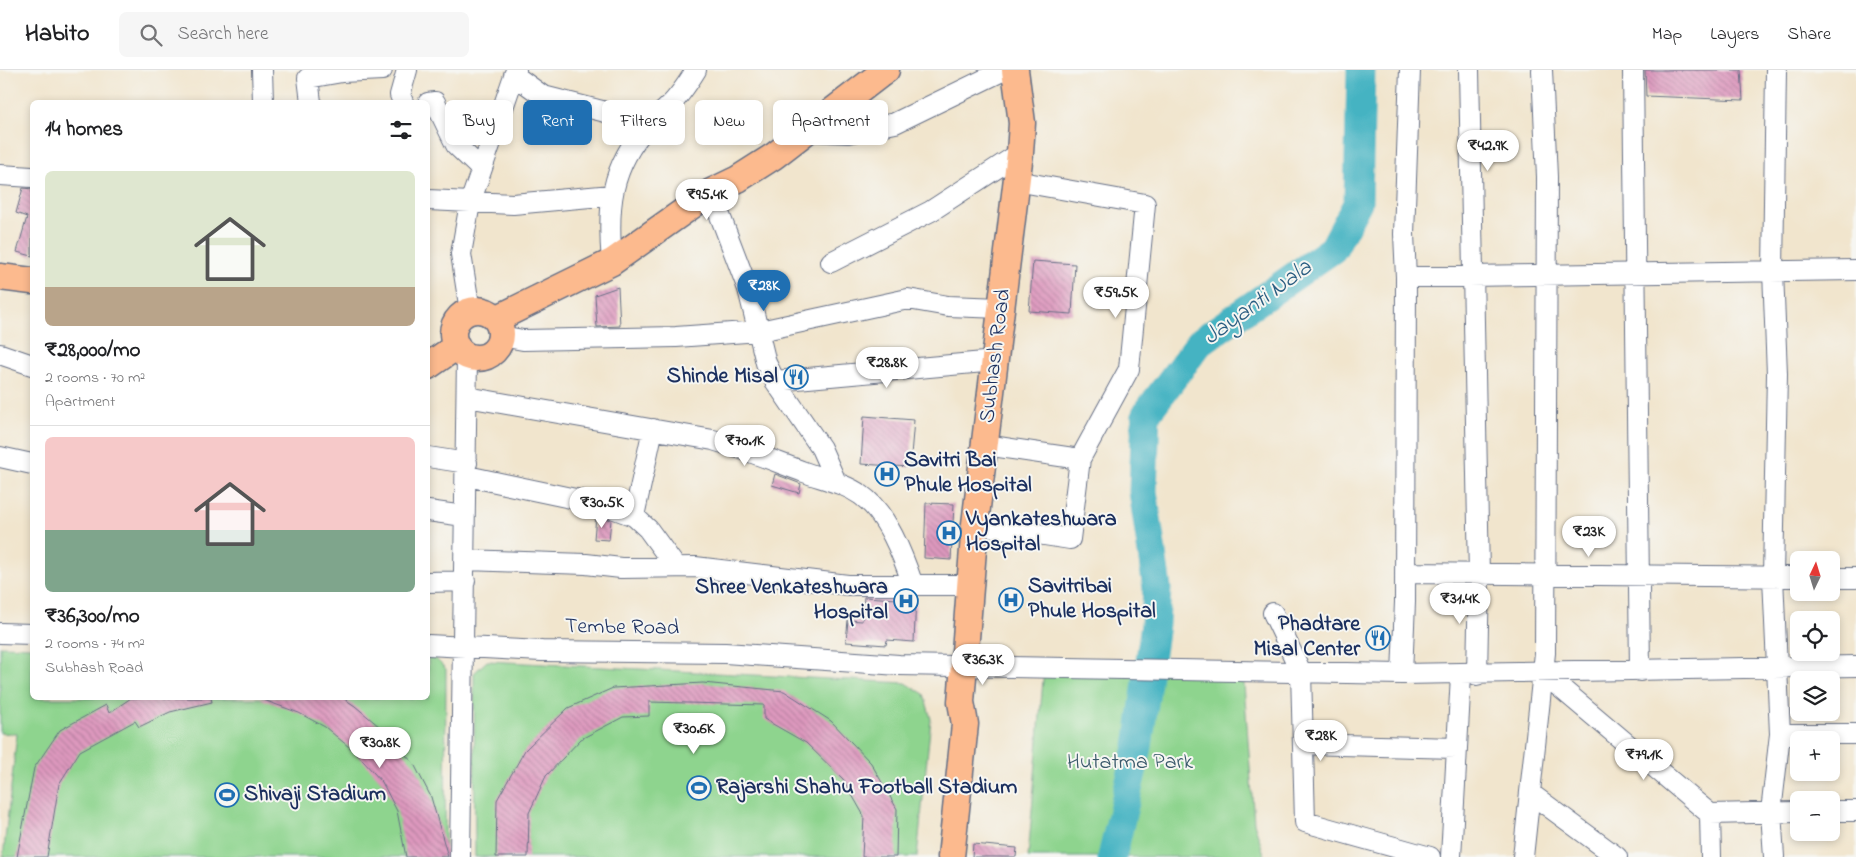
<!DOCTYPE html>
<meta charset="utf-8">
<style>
body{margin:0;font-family:"Indie Flower",sans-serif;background:#f6f6f6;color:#202124;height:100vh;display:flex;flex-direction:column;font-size:19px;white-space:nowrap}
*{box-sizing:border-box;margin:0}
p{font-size:16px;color:#757577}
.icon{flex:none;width:28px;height:28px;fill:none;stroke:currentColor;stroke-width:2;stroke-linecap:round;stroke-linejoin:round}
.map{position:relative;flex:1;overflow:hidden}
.sheet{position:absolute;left:30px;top:30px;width:400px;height:600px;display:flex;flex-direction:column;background:#fff;border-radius:8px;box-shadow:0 2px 8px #0003}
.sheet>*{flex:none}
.hud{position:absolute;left:445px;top:30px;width:475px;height:45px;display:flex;gap:10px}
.needle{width:32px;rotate:4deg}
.controls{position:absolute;left:1790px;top:481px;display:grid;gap:10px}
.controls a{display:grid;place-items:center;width:50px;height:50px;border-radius:8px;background:#fff;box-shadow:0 2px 8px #0003;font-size:25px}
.price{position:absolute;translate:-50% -42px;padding:0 11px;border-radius:18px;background:#fff;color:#222;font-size:16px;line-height:32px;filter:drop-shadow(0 1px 2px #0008)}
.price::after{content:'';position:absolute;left:50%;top:30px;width:15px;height:11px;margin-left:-8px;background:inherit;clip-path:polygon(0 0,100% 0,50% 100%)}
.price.on{background:#1f6fb2;color:#fff}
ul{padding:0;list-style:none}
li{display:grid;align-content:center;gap:10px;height:265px;padding:0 15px}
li+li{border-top:1px solid #e0e0e0}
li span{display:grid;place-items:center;height:155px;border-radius:8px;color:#555}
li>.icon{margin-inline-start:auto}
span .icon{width:90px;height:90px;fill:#fffc;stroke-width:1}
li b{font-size:21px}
h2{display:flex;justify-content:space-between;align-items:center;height:60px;padding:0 15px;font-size:21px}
.tag{padding:0 18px;border-radius:8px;background:#fff;box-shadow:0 2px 8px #0003;font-size:18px;line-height:45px}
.tag.on{background:#1f6fb2;color:#fff}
header{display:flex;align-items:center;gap:30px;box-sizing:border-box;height:70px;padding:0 25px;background:#fff;border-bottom:1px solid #e0e0e0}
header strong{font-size:24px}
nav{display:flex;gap:28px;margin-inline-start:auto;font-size:18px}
.search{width:350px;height:45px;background:#f6f6f6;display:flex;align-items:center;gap:12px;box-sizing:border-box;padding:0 18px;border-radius:8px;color:#757577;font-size:19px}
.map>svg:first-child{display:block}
.park{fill:#8ed48e;stroke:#548276}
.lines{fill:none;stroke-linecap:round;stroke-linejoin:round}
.river{stroke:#45b3c2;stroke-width:29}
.building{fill:url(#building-back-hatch)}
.minor-casing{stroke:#666f85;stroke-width:22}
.major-casing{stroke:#666f85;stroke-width:29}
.minor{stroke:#fff;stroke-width:20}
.major{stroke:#fcba8e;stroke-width:26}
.labels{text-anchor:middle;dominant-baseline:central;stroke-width:4;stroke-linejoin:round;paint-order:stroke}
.street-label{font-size:22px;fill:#1b2f5e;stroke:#f6f6f2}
.poi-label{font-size:22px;font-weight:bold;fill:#1b2f5e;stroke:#f6f6f2;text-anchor:start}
.park-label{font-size:22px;fill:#38586a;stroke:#f6f6f2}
.water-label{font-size:24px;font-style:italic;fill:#2a5d81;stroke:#f6f6f2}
</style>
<header>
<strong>Habito</strong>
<div class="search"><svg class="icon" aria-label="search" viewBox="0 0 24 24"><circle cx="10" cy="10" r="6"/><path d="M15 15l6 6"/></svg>Search here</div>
<nav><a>Map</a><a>Layers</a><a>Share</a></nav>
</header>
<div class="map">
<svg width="1856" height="787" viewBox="0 0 1856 787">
<defs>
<pattern id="building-back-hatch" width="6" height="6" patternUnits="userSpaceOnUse" patternTransform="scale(1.25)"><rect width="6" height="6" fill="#de99be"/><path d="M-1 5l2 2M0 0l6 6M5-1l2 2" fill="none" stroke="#b37d9e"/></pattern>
</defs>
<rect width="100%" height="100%" fill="#f6f6f2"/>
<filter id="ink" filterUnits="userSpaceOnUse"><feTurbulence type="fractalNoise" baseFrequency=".02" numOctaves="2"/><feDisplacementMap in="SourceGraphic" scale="10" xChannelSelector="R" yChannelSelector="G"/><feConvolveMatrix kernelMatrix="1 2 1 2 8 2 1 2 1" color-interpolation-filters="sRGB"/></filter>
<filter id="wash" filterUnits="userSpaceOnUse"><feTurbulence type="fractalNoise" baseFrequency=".0096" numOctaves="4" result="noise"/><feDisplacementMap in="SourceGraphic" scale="20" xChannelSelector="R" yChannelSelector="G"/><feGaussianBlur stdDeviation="1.12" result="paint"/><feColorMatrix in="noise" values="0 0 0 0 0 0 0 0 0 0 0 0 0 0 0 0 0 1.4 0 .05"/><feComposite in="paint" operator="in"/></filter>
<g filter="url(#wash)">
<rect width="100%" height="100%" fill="#f1e5cd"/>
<path class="park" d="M0,576L32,577V628H428V584L432,585L446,599L445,787H3L17,664L0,663Z
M487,591L906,613L924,624L931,649L917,787H475L474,603Z
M1044,598L1243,600L1254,753L1265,787H1028Z"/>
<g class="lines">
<path class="river" d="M1112,787L1138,677L1155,554L1157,518L1143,421L1146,344L1200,272L1333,179L1358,132L1361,0"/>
</g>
<g id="blocks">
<path class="building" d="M1645,0H1741L1743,30L1646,26Z
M23,118L32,119V186L17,182L27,147L16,143Z
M1033,191L1075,194L1072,244L1029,241Z
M618,217L620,256L597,257L595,225Z
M864,346L914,350L910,397L861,394Z
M775,404L801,414L799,423L772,415Z
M926,433L954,434L951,490L924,488Z
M596,446L611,450L609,470L594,469Z
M864,527L898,529V527H916L914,572L887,570L886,575L846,572L848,550L862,551Z
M703,613L784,621L831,651L871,693L897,739L896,787H862L864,746L843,709L806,673L764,649V635L649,632V646L623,647L581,669L546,706L529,743L528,787H496L497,730L525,680L568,638L613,618Z
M131,628H211L212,632L170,642L139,657L135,651L80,681L59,714L47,787H17L34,698L60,660L106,635L109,643Z
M261,628H343L355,636L380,657L414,694L431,727L448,787H406L397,741L382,712L355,682L325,657L299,643L261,629Z
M973,774L1017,778L1016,787H972Z"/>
</g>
</g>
<g filter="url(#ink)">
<use href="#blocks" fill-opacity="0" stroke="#666f85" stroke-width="1"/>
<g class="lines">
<g class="minor-casing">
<path id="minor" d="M262,0L263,32
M1469,0L1479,505L1477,605
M1633,0L1640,601
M514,5L543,26L649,53
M311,32L308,8L342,2L382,0
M403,32L400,25L407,0
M428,33L435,32L456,75L480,98
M807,61L848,63L895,53L1004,0
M0,105L32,107
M711,122L748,219L766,293L775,311L821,378L836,412
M428,130L513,134L612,125
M612,192C607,138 610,97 648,55C654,48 662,43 668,37C679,27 688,13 696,0
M831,192L931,141L1020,83
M1406,207L1856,200
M470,241L461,184L470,133L516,0
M501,266L523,270L676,267L760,261L908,229L948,236L1001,238
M0,284L32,295
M775,311L995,291
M467,327L713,370C745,379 774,391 804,402C823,409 844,413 861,425C887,443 903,486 913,515H971
M985,375L1080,389L1129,299L1145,134L1016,111
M0,387L32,394
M428,387L467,393
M467,406L604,435L634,446L648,459L675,496
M428,441L464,446
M634,446L653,359
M975,454L1070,469L1080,389
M466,490L586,494L621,498L695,497L848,515H913
M1405,503L1799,507
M1831,508H1856
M428,512L465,511
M1273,543L1301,602L1305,752L1430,787
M0,563L32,564
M428,575L542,581L725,583L899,595L1402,604L1856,596
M1543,603L1710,744L1799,742
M1402,604L1405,532L1406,207L1404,164L1410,0
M1780,664H1856
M1303,674L1456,678
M1530,723L1617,787
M1831,741H1856
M1710,744L1711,787
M460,787L467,286
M1451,787L1461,605
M1523,787L1545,583L1547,107L1542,0
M1774,787L1771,742L1780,664L1773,507L1777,304L1773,201L1776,0"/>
</g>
<g class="major-casing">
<path id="major" d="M0,207L32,211
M453 264a24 24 0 1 1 48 0a24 24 0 1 1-48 0Z
M496,249L612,192L711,122L738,109L774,86L886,0
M428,296L457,276
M951,787L965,654L961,632L975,454L1020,83L1022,53L1015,0"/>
</g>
<use href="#minor" class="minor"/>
<use href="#major" class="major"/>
</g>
</g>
<defs>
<g id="restaurant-ring" transform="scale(1.25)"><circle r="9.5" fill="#f6f6f2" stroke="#1f6fb2" stroke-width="1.5"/><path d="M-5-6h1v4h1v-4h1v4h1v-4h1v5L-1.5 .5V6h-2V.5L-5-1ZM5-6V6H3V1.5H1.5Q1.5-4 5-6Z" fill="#1f6fb2"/></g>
<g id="hospital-ring" transform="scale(1.25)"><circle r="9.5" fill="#f6f6f2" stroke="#1f6fb2" stroke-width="1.5"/><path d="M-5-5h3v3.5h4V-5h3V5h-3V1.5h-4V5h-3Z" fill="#1f6fb2"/></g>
<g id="stadium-ring" transform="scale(1.25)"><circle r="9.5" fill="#f6f6f2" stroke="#1f6fb2" stroke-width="1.5"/><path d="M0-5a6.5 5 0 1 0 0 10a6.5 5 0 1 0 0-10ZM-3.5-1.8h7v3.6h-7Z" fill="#1f6fb2"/></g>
</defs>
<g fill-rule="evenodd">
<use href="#restaurant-ring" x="796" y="307"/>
<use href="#hospital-ring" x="887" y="404"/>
<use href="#hospital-ring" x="949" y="463"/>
<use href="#hospital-ring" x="1011" y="530"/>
<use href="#hospital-ring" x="906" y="531"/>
<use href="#restaurant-ring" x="1378" y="568"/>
<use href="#stadium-ring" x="699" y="718"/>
<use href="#stadium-ring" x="227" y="725"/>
</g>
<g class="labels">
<g class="street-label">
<text transform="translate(996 286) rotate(-83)">Subhash Road</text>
<text transform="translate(622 558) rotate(1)">Tembe Road</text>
</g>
<g class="poi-label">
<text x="778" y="307" text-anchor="end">Shinde Misal</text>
<text x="904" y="391">Savitri Bai<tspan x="904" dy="25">Phule Hospital</tspan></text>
<text x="966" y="450">Vyankateshwara<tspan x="966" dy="25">Hospital</tspan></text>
<text x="1028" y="517">Savitribai<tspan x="1028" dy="25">Phule Hospital</tspan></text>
<text x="888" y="518" text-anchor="end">Shree Venkateshwara<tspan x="888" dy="25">Hospital</tspan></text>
<text x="1360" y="555" text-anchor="end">Phadtare<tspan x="1360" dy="25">Misal Center</tspan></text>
<text x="716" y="718">Rajarshi Shahu Football Stadium</text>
<text x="244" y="725">Shivaji Stadium</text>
</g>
<g class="park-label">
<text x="1130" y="693">Hutatma Park</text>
</g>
<g class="water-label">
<text transform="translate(1258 233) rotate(-36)">Jayanti Nala</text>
</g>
</g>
</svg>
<div class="controls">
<a><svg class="needle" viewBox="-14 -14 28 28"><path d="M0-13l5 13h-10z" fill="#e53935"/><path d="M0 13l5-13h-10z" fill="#757577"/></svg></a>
<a><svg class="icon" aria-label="locate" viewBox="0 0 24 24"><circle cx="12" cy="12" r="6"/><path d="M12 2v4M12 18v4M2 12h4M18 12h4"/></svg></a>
<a><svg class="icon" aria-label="layers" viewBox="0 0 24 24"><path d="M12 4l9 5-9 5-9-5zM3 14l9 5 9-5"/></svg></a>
<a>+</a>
<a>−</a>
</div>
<b class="price" style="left:1488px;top:102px">₹42.9K</b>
<b class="price" style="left:707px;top:151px">₹95.4K</b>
<b class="price on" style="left:764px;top:242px">₹28K</b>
<b class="price" style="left:1116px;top:249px">₹59.5K</b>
<b class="price" style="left:887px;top:319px">₹28.8K</b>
<b class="price" style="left:745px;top:397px">₹70.1K</b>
<b class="price" style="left:602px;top:459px">₹30.5K</b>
<b class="price" style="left:1589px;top:488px">₹23K</b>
<b class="price" style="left:1460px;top:555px">₹31.4K</b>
<b class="price" style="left:983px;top:616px">₹36.3K</b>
<b class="price" style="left:694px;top:685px">₹30.6K</b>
<b class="price" style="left:1321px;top:692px">₹28K</b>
<b class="price" style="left:380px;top:699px">₹30.8K</b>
<b class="price" style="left:1644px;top:711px">₹79.1K</b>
<div class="hud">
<a class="tag">Buy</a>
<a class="tag on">Rent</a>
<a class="tag">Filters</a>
<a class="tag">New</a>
<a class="tag">Apartment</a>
</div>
<section class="sheet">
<h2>14 homes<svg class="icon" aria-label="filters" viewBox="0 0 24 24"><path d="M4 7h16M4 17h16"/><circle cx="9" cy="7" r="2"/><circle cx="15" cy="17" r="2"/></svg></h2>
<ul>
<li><span style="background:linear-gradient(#dfe7d0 75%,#b9a48a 0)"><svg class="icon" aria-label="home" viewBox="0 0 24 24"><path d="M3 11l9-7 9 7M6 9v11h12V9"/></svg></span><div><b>₹28,000/mo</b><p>2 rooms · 70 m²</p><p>Apartment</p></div></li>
<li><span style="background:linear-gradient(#f6c9c9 60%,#7fa58c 0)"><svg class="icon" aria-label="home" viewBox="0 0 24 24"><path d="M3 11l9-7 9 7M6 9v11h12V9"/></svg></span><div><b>₹36,300/mo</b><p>2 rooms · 74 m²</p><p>Subhash Road</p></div></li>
</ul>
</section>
</div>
